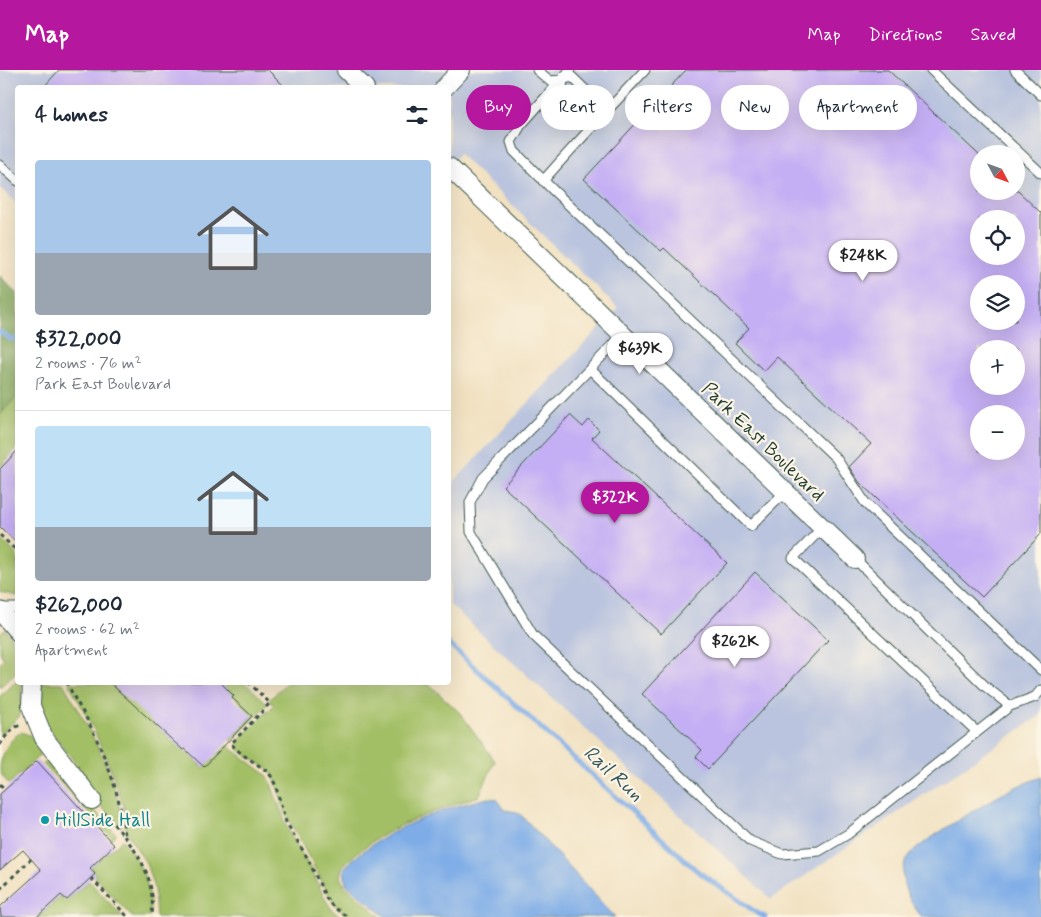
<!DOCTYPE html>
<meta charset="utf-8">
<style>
body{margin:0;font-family:Mynerve,sans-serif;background:#f6f6f7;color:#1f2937;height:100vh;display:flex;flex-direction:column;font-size:19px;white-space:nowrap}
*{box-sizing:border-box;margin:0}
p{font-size:16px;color:#747a83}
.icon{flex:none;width:28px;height:28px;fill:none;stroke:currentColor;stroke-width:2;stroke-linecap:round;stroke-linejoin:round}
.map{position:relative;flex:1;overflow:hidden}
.drawer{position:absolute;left:15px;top:15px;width:436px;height:600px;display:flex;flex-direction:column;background:#fff;border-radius:5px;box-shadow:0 5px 20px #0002}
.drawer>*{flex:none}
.guide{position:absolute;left:466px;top:15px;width:475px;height:45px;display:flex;gap:10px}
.needle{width:32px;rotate:131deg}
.controls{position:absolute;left:970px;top:75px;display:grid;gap:10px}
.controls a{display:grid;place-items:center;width:55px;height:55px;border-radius:50%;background:#fff;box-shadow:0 5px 20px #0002;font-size:25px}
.price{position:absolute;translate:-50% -42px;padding:0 11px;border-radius:18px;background:#fff;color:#222;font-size:16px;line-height:32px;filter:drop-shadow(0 1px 2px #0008)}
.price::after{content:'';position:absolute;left:50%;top:30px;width:15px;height:11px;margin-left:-8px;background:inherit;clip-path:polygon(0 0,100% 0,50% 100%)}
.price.current{background:#b5179e;color:#fff}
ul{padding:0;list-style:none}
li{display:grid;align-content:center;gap:10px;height:265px;padding:0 20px}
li+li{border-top:1px solid #e0e1e3}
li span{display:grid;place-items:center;height:155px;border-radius:5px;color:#555}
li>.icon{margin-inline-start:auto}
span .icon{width:90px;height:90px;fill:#fffc;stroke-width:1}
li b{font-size:21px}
h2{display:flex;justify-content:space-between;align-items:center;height:60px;padding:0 20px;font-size:21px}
.chip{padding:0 18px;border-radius:22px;background:#fff;box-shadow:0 5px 20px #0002;font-size:18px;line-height:45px}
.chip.current{background:#b5179e;color:#fff}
header{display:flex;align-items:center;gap:30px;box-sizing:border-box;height:70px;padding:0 25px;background:#b5179e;color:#fff}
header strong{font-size:24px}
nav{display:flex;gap:28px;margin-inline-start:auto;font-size:18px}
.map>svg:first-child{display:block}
.industrial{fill:#bac4de;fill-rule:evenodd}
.green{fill:#a3bf66;stroke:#617e4d}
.forest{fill:#82a65b;stroke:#507248}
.water{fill:#7dace7;stroke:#4e748e}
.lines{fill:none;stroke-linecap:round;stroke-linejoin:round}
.stream{stroke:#7dace7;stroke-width:5}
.building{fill:#c5aff4;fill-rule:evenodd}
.lane-casing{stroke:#3e5649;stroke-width:11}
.street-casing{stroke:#3e5649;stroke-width:20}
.path{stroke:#3e5649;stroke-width:3;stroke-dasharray:4 4;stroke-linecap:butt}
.lane{stroke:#fff;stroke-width:9}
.street{stroke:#fff;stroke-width:18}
.culture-dot{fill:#0f9aa8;stroke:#fcf5e5;stroke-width:2}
.labels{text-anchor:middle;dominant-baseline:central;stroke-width:4.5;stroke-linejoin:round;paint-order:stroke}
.street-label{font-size:19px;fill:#1f3d34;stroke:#fcf5e5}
.culture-label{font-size:19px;fill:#0d838f;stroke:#fcf5e5;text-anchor:start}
.water-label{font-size:20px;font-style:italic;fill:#365961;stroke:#fcf5e5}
</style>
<header>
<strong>Map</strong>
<nav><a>Map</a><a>Directions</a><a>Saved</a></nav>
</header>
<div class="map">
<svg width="1041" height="847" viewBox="0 0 1041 847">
<rect width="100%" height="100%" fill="#fcf5e5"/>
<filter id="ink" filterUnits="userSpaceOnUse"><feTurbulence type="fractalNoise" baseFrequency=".02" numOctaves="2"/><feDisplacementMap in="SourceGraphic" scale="10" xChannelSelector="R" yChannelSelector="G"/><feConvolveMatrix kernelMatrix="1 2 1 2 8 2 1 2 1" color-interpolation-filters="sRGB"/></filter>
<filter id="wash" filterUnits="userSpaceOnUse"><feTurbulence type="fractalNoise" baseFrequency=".0096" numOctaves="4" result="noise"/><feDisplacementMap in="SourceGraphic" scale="20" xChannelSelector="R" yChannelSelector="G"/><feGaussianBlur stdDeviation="1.12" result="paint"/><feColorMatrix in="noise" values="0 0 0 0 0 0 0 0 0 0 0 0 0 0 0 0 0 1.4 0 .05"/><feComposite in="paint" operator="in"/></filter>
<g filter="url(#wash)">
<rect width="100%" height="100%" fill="#f1e1c1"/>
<path class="industrial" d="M0,0H1041V645L771,829L449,534V417L618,238L459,84L449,94V18H18L17,134L0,118ZM979,84H1016V121H979ZM979,149H1016V186H979ZM979,214H1016V251H979ZM979,279H1016V316H979ZM979,344H1016V381H979Z"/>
<path class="green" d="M17,325V377L0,397V345Z
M0,468L17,485V526L0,522Z
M5,559C18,575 17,582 17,601L0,617V593L4,589L0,583V563Z
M17,611L18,612L22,613L21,642L19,647L0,665V626Z
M39,613H63C68,623 75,632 80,643C99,677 120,718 122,758L95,730L80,699L57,669C52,666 50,661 47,656C39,641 39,629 39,613Z
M69,613H112L115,616L114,618L131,634L133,633L162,658L161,660L204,698L227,675L268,706L289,762L309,796L327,832L333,841L341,847H156L154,818L146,793L126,762L124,738L113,705L94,660Z
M221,613H245L268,634L232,671L230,670L253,646Z
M286,613H428L461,644L495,691L479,726C431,742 378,759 342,797L340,807L344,815L381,847H349L333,833L286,744L274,707L269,700L239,680L238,671L274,635L269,630Z
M21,662L31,666L42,683L9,714C6,710 1,706 0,700C0,687 9,669 21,662Z
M48,690L116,764L112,768L43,694Z
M122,770C140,791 154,819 149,847H132L94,806L96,805L90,798Z
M89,811L123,847H38L61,826L66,831Z"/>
<path class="forest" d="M0,206L17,223L18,325L0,345Z"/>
<path class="water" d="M1041,707V847H922C909,832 896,808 907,788C913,776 997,726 1012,719C1021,714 1032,711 1041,707Z
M488,728L497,729L505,740L517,742L523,747L615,847H386L346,814L344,798C381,761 438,739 488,728Z"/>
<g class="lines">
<path class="stream" d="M0,262L10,269H18
M449,574L696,800L757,843L765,847"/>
</g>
<g id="blocks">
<path class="building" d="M59,0H268L286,18H43Z
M686,0H888L979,85V121H1018L1041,143V464L982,527L860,413L849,397L871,374L777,287L764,301L735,273L749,258L664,178L661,181L584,109ZM979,149H1016V186H979ZM979,214H1016V251H979ZM979,279H1016V316H979ZM979,344H1016V381H979Z
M570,345L583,357L589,350L599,360L592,368L727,493L661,564L503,416Z
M18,380V474L0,457V399Z
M755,502L828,570L708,699L696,687L702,680L642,624Z
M109,612H220L234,626L232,628L252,646L204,697L185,679L183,680Z
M37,691L114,775L90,798L95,804L67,830L61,825L37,847H1L0,837L41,800L23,780L0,800V724Z"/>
</g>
</g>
<g filter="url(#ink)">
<use href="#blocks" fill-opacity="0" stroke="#3e5649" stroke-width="1"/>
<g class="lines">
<g class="lane-casing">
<path id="lane" d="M537,0L550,11L562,10L572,7L604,38L600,49L591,52L562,21L563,7
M570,0L521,55L511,72L514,81L554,121L836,388L866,434L1041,600
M931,0L1041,103
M1015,0L1041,25
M0,95L18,111
M543,111C576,73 611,37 645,0
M622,266L483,408L470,432L471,462L533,565L750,771L782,784L819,781L848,764L1010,636
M590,299L751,456L785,422
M822,458L793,488L977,662
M855,489L986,617L1010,636L1035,627L1041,620
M0,538H18"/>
</g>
<g class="street-casing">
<path id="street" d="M346,0L365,18
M444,18L461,0
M449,97L855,489
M0,541L18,562
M32,612L31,636L44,668L92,730"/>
</g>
<path class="path" d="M0,465L18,482
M67,612C73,627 82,640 89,653C107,690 121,727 125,767
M248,612L270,633L231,674L242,684L267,701L271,706L275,714L286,752L308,789L326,828L333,837L348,847
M0,675C5,666 12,658 22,654
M0,714L5,720
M103,742C132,775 156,799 152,847
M91,808L128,847
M0,819L31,789"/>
<use href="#lane" class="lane"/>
<use href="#street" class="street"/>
</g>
</g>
<circle class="culture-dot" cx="45" cy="750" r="5"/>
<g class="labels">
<g class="street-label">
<text transform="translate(763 372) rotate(44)">Park East Boulevard</text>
</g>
<g class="culture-label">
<text x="55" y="750">HillSide Hall</text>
</g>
<g class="water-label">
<text transform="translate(613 704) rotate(42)">Rail Run</text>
</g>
</g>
</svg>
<div class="controls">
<a><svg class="needle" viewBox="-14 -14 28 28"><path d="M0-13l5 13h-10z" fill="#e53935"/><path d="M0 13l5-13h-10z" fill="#747a83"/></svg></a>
<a><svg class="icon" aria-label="locate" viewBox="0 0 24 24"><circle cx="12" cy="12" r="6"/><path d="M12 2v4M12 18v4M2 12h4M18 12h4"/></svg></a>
<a><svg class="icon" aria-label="layers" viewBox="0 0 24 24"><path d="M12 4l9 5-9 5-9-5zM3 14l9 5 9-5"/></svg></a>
<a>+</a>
<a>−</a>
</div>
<b class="price" style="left:863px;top:212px">$248K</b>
<b class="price" style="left:640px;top:305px">$639K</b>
<b class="price current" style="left:615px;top:454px">$322K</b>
<b class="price" style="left:735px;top:598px">$262K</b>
<div class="guide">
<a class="chip current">Buy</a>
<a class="chip">Rent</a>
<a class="chip">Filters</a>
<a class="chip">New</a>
<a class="chip">Apartment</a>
</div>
<section class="drawer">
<h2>4 homes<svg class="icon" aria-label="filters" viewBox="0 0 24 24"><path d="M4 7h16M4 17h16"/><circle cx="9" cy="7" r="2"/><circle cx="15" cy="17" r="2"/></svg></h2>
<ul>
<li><span style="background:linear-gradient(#a9c7e8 60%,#9aa5b1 0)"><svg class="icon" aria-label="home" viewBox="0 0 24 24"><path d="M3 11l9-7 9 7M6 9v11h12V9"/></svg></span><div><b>$322,000</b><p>2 rooms · 76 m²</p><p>Park East Boulevard</p></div></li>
<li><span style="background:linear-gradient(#bfe0f5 65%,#9aa5b1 0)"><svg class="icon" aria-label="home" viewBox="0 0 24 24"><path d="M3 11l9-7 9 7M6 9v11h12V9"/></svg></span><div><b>$262,000</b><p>2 rooms · 62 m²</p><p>Apartment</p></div></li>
</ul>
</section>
</div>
